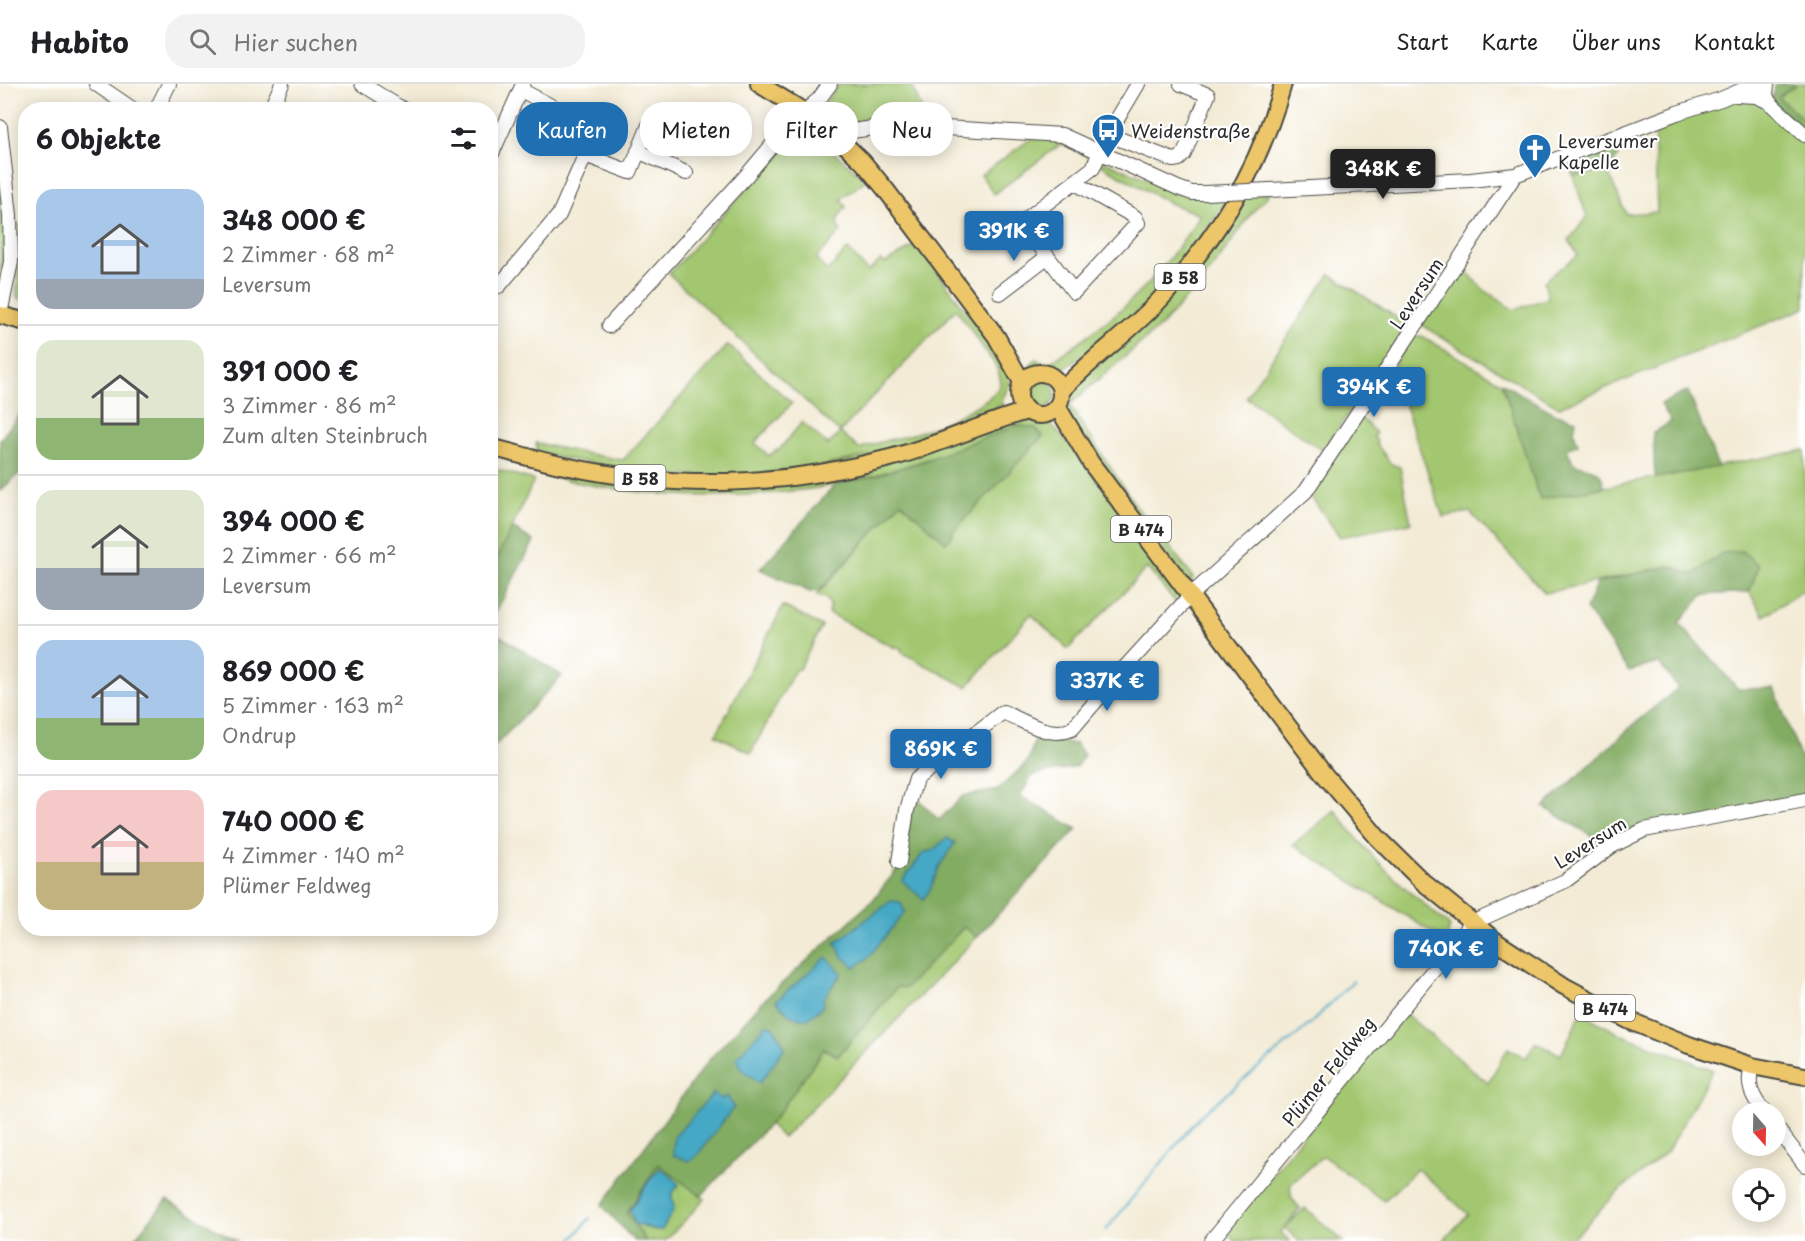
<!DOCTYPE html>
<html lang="de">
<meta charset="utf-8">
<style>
body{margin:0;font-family:"Playpen Sans",sans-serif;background:#f2f2f2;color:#202124;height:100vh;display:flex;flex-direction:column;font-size:22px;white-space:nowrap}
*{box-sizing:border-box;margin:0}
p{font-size:20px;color:#757577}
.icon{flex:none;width:33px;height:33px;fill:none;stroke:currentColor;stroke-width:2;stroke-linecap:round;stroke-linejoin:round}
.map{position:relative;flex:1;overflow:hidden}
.sheet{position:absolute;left:18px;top:18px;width:480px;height:834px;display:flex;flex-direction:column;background:#fff;border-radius:24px;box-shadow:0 3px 15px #0003}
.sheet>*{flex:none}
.hud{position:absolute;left:516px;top:18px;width:570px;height:54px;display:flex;gap:12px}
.needle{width:39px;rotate:160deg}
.controls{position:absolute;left:1732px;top:1018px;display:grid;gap:12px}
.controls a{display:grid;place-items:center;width:54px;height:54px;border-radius:50%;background:#fff;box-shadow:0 3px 15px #0003;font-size:30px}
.price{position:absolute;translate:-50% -51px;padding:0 14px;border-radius:6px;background:#1f6fb2;color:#fff;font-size:20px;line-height:39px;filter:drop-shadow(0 2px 3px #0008)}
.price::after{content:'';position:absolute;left:50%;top:36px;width:18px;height:14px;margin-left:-9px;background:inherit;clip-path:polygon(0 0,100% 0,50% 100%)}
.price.selected{background:#222;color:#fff}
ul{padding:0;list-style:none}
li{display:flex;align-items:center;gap:18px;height:150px;padding:0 18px}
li+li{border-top:2px solid #e0e0e0}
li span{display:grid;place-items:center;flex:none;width:168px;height:120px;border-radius:18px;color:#555}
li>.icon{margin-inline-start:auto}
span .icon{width:72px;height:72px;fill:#fffc;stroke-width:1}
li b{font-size:26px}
h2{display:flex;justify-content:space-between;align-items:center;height:72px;padding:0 18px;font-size:26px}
.pill{padding:0 21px;border-radius:24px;background:#fff;box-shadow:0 3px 15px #0003;font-size:21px;line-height:54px}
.pill.selected{background:#1f6fb2;color:#fff}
header{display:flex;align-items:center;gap:36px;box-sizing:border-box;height:84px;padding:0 30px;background:#fff;border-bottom:2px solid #e0e0e0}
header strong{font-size:28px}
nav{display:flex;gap:33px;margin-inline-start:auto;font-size:21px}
.search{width:420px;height:54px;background:#f2f2f2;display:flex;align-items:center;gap:15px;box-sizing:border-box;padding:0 21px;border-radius:24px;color:#757577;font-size:22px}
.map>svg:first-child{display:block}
.green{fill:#a3c770;stroke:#67794e;stroke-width:1.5;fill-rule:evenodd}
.forest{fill:#82ac62;stroke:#566c46;stroke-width:1.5}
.water{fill:#45a8c5;stroke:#386a78;stroke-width:1.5}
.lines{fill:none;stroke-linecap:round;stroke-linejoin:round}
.stream{stroke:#45a8c5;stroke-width:2}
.minor-casing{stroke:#494844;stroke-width:16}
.major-casing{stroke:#494844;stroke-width:20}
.minor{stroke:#fff;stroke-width:14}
.major{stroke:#ecc669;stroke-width:16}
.minor-bridge-casing{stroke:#494844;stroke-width:16;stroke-linecap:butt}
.minor-bridge{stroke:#fff;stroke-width:14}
.labels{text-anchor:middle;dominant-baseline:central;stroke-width:4.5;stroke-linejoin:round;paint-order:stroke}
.shield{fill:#fff;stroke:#6b6b6b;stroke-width:1.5}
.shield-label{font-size:16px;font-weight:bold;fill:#2b2b2b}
.poi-label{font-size:18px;fill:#2b2b2b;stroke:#fff;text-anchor:start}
.street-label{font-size:18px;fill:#2b2b2b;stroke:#fff}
</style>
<header>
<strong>Habito</strong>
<div class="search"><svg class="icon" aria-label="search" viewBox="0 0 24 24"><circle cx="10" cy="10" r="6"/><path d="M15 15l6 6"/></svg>Hier suchen</div>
<nav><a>Start</a><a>Karte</a><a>Über uns</a><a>Kontakt</a></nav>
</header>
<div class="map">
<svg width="1805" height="1157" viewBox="0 0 1805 1157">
<rect width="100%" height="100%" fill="#fff"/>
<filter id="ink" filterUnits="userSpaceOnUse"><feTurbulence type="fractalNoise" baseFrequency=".0167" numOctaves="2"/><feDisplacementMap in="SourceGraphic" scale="12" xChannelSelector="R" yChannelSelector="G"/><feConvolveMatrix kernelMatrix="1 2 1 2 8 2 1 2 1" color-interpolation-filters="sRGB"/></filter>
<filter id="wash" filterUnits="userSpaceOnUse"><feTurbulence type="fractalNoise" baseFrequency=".008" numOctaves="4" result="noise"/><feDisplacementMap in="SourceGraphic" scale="24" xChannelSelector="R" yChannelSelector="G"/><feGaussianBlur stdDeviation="1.35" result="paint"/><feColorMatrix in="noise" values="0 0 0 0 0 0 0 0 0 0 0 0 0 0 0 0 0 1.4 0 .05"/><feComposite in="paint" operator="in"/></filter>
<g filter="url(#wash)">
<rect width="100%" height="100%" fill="#f3ebd5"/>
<path class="green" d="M839,0H911L926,35H880L838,42L822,27L824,20Z
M1797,0H1805V37L1777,13Z
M1732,14L1762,18L1805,57V224L1559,323L1421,241L1460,180L1483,205L1514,226L1548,214L1544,197L1578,171L1569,156L1587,133L1573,92L1607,86L1626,130L1657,128L1654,39Z
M807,45L866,96L841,115L846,123C840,131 833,138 841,147L816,175L827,187L848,165L868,188L881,176L885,179L918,160L972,236L1007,288L1010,300L1002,316L1003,320L971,338L909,363L789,389L667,392L538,370L536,359L578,368L623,376L728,261L792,319L755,359L769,372L776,366L778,367L802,338L828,361L840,349L669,190L796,50ZM956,225L996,282C998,288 1001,294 1000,300C996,318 931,345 913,350C895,355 877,358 859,365L840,348Z
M1043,52L1091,67L1093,76L1076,65L1061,60L994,110L981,91L1032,54Z
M1104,77L1165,102L1231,112L1166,201L1110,254L1063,285C1052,288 1040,285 1030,281L1036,275L1041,278L1049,279C1076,260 1103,242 1127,220C1155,195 1180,163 1200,131L1169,119L1101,81Z
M0,91C3,117 13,163 0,186Z
M1270,109L1250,131L1215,181L1162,241L1069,321L1134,419L1147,437L1158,446L1193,494L1191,496L1196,502L1192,503L1099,383L1063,321L1065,310L1111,268L1243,111Z
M18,140L25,143V216L17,214Z
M1330,190L1408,241L1323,367L1246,313Z
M1413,252H1422L1502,299L1540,415L1805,366V508L1799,509L1764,532L1749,508L1759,482L1722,469L1693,491L1670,482L1545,509L1470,428L1443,433L1392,284Z
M1025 310a15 15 0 1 1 30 0a15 15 0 1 1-30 0Z
M1023,332L1047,338L1055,344L1082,376L1183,510L1179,522L1147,484L1068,565L1031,530L967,603L901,568L902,565L896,562L895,564L828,529L830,521L826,514L816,512L901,418L946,458L951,449L1043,352L1035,344C998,355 962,366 925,376C887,388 849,400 810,405C721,417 629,413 542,390L540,381L746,403Z
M1359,332L1376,349L1373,353L1377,356L1376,359L1391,380L1400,383L1411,439L1340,453L1308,409Z
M491,384L534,396L512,444L491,485Z
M783,522L822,542L799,585L795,586L751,669L716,651Z
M1335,726C1369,774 1405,805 1450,842L1446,857L1293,761Z
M964,843L977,853L783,1054L769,1040L824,965L838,972L897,903H906Z
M1403,928L1488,999L1508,964L1526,974L1535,958L1561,971L1581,929L1620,950L1713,986L1667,1068L1619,1107L1570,1157H1443L1468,1130L1417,1085L1384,1117L1323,1072L1291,1100C1289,1111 1292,1116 1300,1124L1281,1149L1290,1157H1235L1225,1148Z
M659,1080L705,1115L665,1157H644L645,1155L626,1129Z
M1305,1124L1343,1157H1299L1285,1144Z"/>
<path class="forest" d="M1778,0H1797L1778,13L1805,37V47L1771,17L1775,1Z
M1625,49C1617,88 1610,85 1573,92L1566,71Z
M1502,299L1554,329L1576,336L1574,348L1578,360L1567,365L1573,379C1588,386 1602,381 1604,403L1540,415Z
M1688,307L1718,383L1655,394L1653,349L1671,338L1661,320Z
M25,323V384L0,407V356Z
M1017,341L1035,344L1043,352L952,449L953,451L946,459L901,418L819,507L810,508L760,485L836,400L876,391L924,377Z
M512,444L534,457L491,537V485Z
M1742,467L1759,482L1749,508L1703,511L1679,539L1738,605L1774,604L1805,686V713L1609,762L1544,723L1642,633L1678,604L1659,579L1629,587L1586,525L1597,499L1670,482L1693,491L1722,469Z
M491,546L562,592L491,666H490Z
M1037,649L1060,658L1076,660L1084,671L1076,683L1033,691L1020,712L1077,745L977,853L964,843L906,904L897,903L838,972L824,965L776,1033L701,1112L658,1080L627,1129L645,1155L644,1157H634L602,1121L708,977L766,914L872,817L902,779L914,711L939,736L963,712L998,706L1028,677Z
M167,1116L237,1157H132Z"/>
<path class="water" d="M947,754L955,759L940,781L930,806L923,815L902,797L924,768L932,767Z
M891,817L900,818L905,828L867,875L855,883L844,874L835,859Z
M826,873L842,889L824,913L822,923L808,935L791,932L776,917Z
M766,941L773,942L785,963L760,999L741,985L736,974Z
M714,1009L722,1015L727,1012L734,1023L696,1073L689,1077L673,1071L674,1053Z
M660,1084L670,1091L679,1100L672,1110L674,1125L662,1146C651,1147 646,1141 635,1140L630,1126L649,1097Z"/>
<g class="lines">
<path class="stream" d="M1106,1146L1200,1032L1309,941L1353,897
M571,1157L590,1134"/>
</g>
</g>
<g filter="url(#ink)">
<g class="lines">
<g class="minor-casing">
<path id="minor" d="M96,0L134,26
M362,0L404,26
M1138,0L1110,47L1117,54L1173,76L1179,75L1184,70L1208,11L1181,0
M1767,0L1766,11L1769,18
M1736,11L1756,12L1769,18L1805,51
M156,26L169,0
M270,26L282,0
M0,43L10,131L11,178L0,230
M839,55L852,47L895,41L1062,51L1178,104L1192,109H1205
M638,67L686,89
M585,71L630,88L652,34
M490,74L523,0
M1075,99L1135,133L1138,139L1074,208L1022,138L1093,84L1100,68
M1270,106L1471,96L1515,91L1677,29L1721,15L1756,0
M490,199L499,202L559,131L590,60C591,51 588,44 581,38L521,6
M1000,209L1047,173
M609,242L747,91L789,41L819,15L830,0
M899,778L907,726L916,695L1003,628C1024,637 1050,655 1072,645L1119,590L1191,511L1306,407L1515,91
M1752,982C1746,1001 1752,1013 1765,1029
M1776,1043L1805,1081
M1211,1157L1472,839L1565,797L1612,762L1644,746L1805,716"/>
</g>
<g class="major-casing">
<path id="major" d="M759,0L805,28L839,55L863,78L886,106L996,252L1022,298
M0,231L26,238
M1019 310a21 21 0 1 1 42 0a21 21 0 1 1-42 0Z
M1061,307C1089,277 1123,253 1152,224C1214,161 1259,85 1283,0
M1057,322L1091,379L1323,689L1378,754L1423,798L1498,859L1564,902L1628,936L1689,961L1752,982L1805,992
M490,363C515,369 540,377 565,382C676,406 780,403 890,374C937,362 980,340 1027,327"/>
</g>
<use href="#minor" class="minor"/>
<use href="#major" class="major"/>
<g class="minor-bridge-casing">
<path id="minor-bridge" d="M1205,109L1270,106"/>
</g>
<use href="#minor-bridge" class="minor-bridge"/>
</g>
</g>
<defs>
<g id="bus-pin" transform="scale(1.725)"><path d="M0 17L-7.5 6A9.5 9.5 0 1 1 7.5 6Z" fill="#1f6fb2" stroke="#fff"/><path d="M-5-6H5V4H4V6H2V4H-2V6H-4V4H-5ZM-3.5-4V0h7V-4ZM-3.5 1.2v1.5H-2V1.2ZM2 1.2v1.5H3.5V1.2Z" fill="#fff"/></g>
<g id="church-pin" transform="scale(1.725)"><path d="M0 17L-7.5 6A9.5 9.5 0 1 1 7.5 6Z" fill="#1f6fb2" stroke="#fff"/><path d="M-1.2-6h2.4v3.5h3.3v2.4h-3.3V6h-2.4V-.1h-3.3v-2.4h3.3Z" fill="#fff"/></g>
</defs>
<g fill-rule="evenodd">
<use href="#bus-pin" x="1108" y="46"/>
<use href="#church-pin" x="1535" y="66"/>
</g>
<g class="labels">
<g class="shield">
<rect x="1154.5" y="180" width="51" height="26" rx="4.5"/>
<rect x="614.5" y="381" width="51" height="26" rx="4.5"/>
<rect x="1111" y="432" width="60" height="26" rx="4.5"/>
<rect x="1575" y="911" width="60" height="26" rx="4.5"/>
</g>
<g class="shield-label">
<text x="1180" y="193">B 58</text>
<text x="640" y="394">B 58</text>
<text x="1141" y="445">B 474</text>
<text x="1605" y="924">B 474</text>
</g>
<g class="poi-label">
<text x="1131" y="46">Weidenstraße</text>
<text x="1558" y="56">Leversumer<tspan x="1558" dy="21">Kapelle</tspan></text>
</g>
<g class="street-label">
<text transform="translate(1416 209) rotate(-57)">Leversum</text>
<text transform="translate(1590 758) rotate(-32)">Leversum</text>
<text transform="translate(1328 987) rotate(-51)">Plümer Feldweg</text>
</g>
</g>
</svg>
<div class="controls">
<a><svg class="needle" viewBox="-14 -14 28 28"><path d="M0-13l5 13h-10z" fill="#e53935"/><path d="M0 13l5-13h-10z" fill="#757577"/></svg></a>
<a><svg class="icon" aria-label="locate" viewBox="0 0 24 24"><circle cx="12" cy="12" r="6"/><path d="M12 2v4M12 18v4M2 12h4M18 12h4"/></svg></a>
</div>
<b class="price selected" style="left:1383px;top:116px">348K €</b>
<b class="price" style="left:1014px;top:178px">391K €</b>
<b class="price" style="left:1374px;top:334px">394K €</b>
<b class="price" style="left:1107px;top:628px">337K €</b>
<b class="price" style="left:941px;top:696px">869K €</b>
<b class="price" style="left:1446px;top:896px">740K €</b>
<div class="hud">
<a class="pill selected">Kaufen</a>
<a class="pill">Mieten</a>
<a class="pill">Filter</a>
<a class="pill">Neu</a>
</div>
<section class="sheet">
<h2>6 Objekte<svg class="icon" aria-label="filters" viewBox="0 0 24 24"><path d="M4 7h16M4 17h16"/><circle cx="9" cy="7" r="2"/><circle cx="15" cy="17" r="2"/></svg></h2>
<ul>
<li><span style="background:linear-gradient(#a9c7e8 75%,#9aa5b1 0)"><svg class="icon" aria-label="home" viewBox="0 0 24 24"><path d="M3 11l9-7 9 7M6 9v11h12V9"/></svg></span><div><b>348 000 €</b><p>2 Zimmer · 68 m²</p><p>Leversum</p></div></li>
<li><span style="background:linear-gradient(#dfe7d0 65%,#8fb573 0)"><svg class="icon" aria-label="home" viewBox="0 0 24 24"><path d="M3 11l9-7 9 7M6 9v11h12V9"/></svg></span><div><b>391 000 €</b><p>3 Zimmer · 86 m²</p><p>Zum alten Steinbruch</p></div></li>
<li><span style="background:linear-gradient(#dfe7d0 65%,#9aa5b1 0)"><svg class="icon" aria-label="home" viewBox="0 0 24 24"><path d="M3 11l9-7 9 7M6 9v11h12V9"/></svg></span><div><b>394 000 €</b><p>2 Zimmer · 66 m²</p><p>Leversum</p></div></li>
<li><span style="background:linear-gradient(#a9c7e8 65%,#8fb573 0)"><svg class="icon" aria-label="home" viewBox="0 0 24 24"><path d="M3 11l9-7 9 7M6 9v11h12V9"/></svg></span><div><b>869 000 €</b><p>5 Zimmer · 163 m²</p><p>Ondrup</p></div></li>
<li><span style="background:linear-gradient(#f6c9c9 60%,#c2b280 0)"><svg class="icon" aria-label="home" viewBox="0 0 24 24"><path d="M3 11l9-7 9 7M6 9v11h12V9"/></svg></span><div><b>740 000 €</b><p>4 Zimmer · 140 m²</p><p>Plümer Feldweg</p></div></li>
</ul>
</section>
</div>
